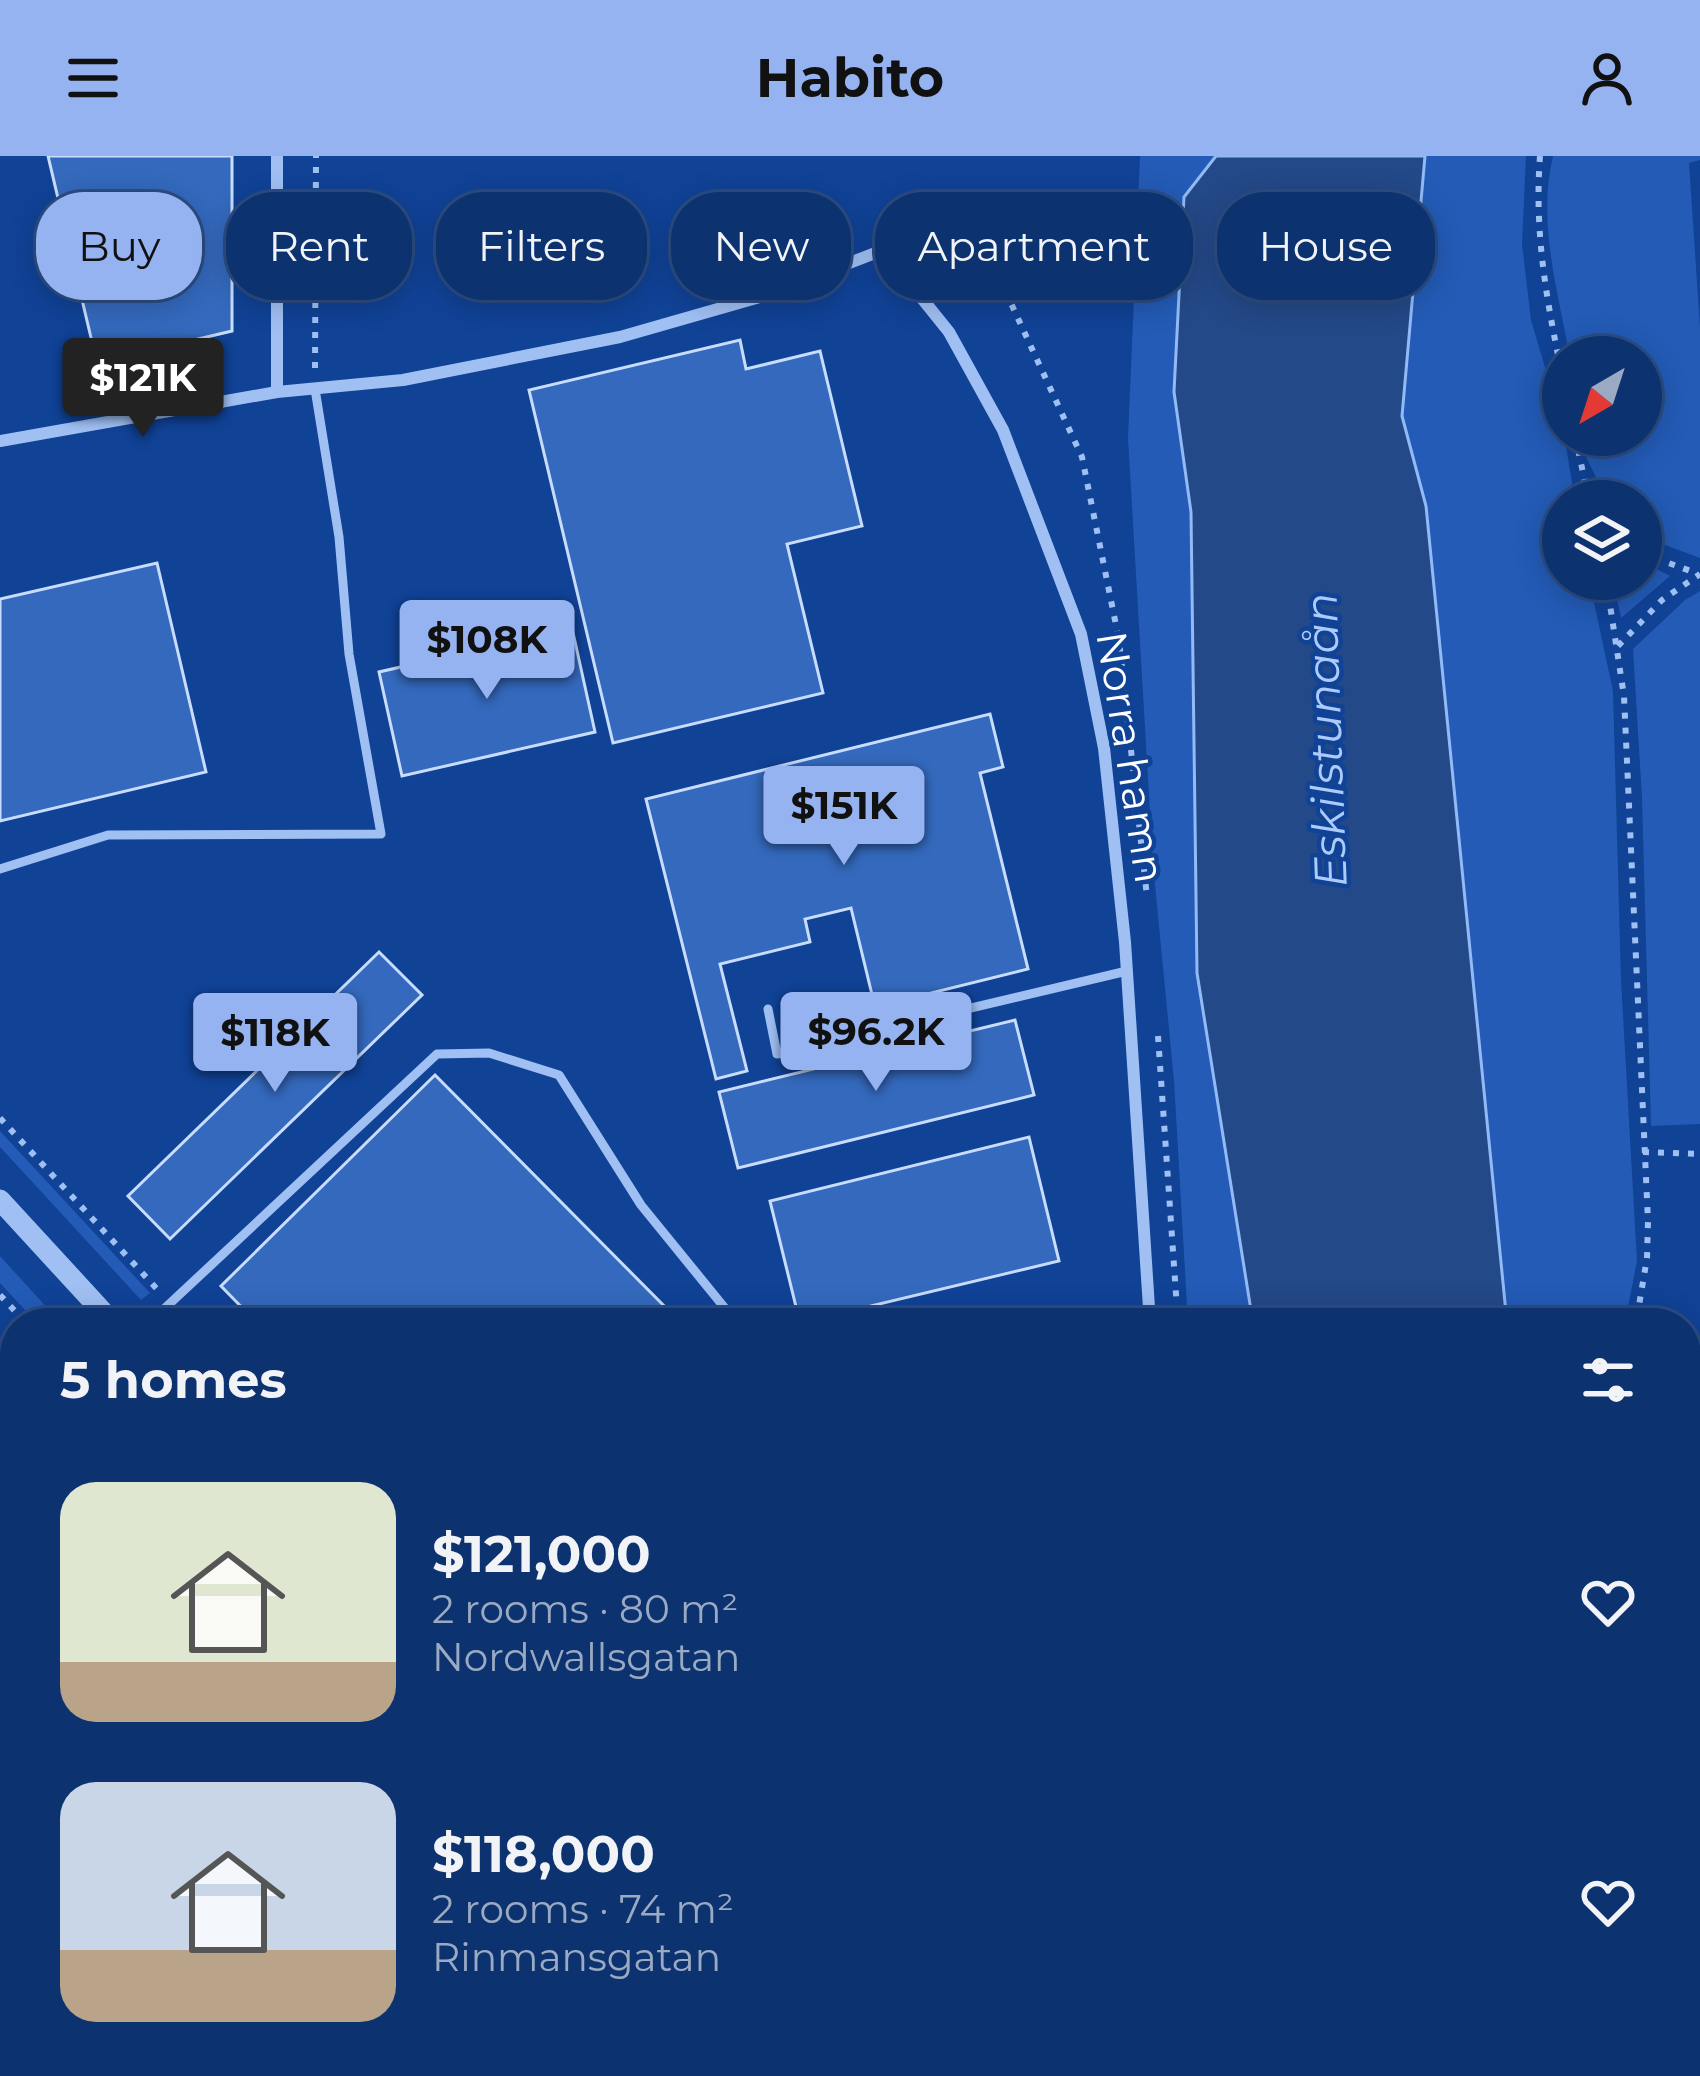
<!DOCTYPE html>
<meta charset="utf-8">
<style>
body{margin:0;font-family:Montserrat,sans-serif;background:#1a3e78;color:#f1f3f6;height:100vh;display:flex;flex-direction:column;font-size:45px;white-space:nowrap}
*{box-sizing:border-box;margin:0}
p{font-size:39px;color:#9aaac3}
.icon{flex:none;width:66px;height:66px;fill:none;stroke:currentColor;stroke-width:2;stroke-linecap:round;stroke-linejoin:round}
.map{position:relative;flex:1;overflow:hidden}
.side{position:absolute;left:0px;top:1152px;width:1701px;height:768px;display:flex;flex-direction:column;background:#0c3270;border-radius:48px 48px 0 0;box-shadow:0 6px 30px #0003,0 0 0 3px #2c4d83}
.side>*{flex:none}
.top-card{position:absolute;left:36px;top:36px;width:1629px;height:108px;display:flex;gap:24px}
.needle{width:78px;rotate:219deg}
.controls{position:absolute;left:1542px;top:180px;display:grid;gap:24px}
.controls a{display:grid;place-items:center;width:120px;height:120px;border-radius:50%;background:#0c3270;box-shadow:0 6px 30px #0003,0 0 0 3px #2c4d83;font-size:60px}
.price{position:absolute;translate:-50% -102px;padding:0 27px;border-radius:12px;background:#95b2f1;color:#111;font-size:39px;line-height:78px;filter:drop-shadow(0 3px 6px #0008)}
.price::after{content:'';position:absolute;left:50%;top:72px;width:36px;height:27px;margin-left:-18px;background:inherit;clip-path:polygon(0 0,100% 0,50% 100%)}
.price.selected{background:#222;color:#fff}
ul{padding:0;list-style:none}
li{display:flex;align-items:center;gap:36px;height:300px;padding:0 60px}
li span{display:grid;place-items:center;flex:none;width:336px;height:240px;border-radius:36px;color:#555}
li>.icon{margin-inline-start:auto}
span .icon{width:144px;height:144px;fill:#fffc;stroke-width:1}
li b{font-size:51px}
h2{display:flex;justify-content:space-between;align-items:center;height:144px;padding:0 60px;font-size:51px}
.chip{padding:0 42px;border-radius:48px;background:#0c3270;box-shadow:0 6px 30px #0003,0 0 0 3px #2c4d83;font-size:42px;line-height:108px}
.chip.selected{background:#95b2f1;color:#111}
header{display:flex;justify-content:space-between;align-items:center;height:156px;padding:0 60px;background:#95b2f1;color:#111;font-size:54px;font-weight:700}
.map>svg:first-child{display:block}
.green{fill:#235bb6}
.water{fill:#244988;stroke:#91baf7;stroke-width:3}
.building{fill:#3469bd;stroke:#c8ddfe;stroke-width:3}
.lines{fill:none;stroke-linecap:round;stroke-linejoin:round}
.path{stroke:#a0c0f4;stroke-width:6;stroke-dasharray:6 9;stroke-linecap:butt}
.service{stroke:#a0c0f4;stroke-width:9}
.minor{stroke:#a0c0f4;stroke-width:12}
.tertiary{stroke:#a0c0f4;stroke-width:21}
.labels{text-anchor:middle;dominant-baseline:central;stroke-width:9;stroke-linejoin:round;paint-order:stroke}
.street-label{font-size:42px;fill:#fff;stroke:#104296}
.water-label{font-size:45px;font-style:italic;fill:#accbfb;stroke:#104296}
</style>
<header><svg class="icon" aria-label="menu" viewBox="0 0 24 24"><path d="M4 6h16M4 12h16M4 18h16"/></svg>Habito<svg class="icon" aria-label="person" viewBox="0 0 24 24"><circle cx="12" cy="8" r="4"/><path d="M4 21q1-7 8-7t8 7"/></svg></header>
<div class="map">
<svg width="1700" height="1920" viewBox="0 0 1700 1920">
<rect width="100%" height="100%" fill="#104296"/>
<path class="green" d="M1140,0H1216L1184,41L1174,236L1191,356L1197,817L1253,1167H1188L1174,925L1153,708L1128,282Z
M1425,0H1526L1522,88L1531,164L1563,272L1575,345H1563V423H1589L1613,535L1621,824L1637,1105L1625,1167H1507L1445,550L1402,260Z
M1553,0H1700V4L1689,7L1700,171V402L1641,380V345H1608L1587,303L1583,279H1641V201H1570C1558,137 1537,65 1553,0Z
M1641,405L1670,420L1621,462L1613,423H1641Z
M1700,435V968L1651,970L1642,642L1633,493L1685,444Z
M0,975L150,1137L141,1144L0,991Z
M0,1100L61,1167H37L0,1127Z
M1686,1647H1700V1831L1686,1759Z
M1686,1903L1689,1920H1586L1581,1905Z
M924,1905H1001L978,1920H905Z
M1037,1905H1247L1251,1920H1026Z
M1269,1905H1369L1371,1920H1274Z"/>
<path class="water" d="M1216,0H1425L1402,260L1426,350L1507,1167H1253L1197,817L1191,356L1174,236L1184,41Z
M1369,1905H1581L1586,1920H1371Z"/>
<path class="building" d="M48,0H232V175L97,207Z
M740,184L746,213L820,195L862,370L787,388L823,537L613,587L529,234Z
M157,407L206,616L0,665V443Z
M572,472L595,576L402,620L379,516Z
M990,558L1003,611L980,617L1028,813L875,851L851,752L805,763L810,786L720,808L747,915L716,923L646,643Z
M379,796L422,839L170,1083L128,1040Z
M1015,864L1034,939L738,1012L719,936Z
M435,919L681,1167H257L221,1130Z
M1029,981L1059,1105L800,1167L770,1045Z
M1044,1151L1046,1167H988L987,1159Z
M0,1345L15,1363V1392L0,1404Z
M1686,1437H1700V1647H1686Z
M15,1461V1905H591L600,1920H0V1471Z"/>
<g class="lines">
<path class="path" d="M1540,0C1534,78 1547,147 1563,223
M922,102L973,114L1009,143L1082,301L1119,484L1147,741
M315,212L316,0
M1575,279L1589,345
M1641,397L1696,417
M1606,423L1624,540L1648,1065L1647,1102L1636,1167
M1618,490L1662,444L1700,418
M1158,880L1178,1167
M0,962L157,1133
M1643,996L1700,998
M0,1139L26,1167
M1686,1811L1700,1878
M706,1905L719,1920
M1260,1905L1264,1920
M995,1920L1014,1905
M1012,1920L1018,1905"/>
<path class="service" d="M0,713L108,679L381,678L349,498L339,381L315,233
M768,853L777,898L1127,815
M149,1167L437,898L489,897L559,919L641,1049L737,1167
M0,1427L15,1418
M740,1920L760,1905"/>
<path class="minor" d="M277,236V0
M0,285L277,236L403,224L620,181L767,139L883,94L949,176L1003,274L1081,478L1104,592L1125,786L1150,1167
M854,1920L882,1905"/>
<path class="tertiary" d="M0,1044L113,1167
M781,1905L789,1920"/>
</g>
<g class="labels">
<g class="street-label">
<text transform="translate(1131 601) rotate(81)">Norra hamn</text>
</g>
<g class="water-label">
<text transform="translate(1325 584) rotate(-92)">Eskilstunaån</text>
</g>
</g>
</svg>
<div class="controls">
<a><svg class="needle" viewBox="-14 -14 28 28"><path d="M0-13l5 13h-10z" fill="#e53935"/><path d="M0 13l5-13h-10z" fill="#9aaac3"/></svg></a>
<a><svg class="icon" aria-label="layers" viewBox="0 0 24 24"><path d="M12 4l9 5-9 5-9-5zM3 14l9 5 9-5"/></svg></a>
</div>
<b class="price selected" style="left:143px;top:284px">$121K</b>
<b class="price" style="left:487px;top:546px">$108K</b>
<b class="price" style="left:844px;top:712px">$151K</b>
<b class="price" style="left:876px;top:938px">$96.2K</b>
<b class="price" style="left:275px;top:939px">$118K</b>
<div class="top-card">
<a class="chip selected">Buy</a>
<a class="chip">Rent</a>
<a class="chip">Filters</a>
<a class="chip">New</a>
<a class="chip">Apartment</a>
<a class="chip">House</a>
</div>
<section class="side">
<h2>5 homes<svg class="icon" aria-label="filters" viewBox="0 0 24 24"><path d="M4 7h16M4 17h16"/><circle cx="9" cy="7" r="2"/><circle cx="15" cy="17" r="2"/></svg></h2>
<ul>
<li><span style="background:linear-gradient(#dfe7d0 75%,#b9a48a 0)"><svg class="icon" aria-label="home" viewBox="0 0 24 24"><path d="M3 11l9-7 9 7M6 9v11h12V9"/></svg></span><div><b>$121,000</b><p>2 rooms · 80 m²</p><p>Nordwallsgatan</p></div><svg class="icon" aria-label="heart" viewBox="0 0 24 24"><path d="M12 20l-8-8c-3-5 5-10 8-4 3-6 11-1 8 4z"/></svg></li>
<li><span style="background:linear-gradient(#c9d6e8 70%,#b9a48a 0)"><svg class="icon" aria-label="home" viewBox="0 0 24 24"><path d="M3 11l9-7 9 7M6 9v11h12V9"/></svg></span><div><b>$118,000</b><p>2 rooms · 74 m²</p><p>Rinmansgatan</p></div><svg class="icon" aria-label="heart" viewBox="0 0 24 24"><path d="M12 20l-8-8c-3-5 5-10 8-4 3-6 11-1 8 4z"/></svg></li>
</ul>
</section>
</div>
